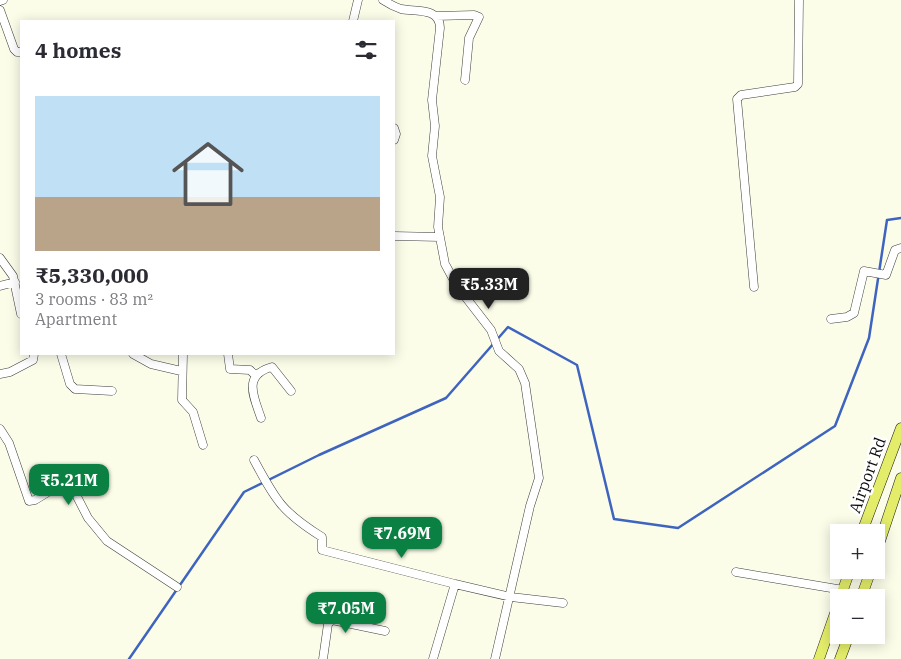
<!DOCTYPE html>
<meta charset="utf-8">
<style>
body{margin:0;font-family:"IBM Plex Serif",serif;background:#f7f7f7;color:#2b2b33;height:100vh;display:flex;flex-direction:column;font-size:19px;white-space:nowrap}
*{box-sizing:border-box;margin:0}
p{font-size:16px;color:#7c7c81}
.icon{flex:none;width:28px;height:28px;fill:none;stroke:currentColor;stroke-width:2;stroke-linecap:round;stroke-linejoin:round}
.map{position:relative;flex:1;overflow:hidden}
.side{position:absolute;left:20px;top:20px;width:375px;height:335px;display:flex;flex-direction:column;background:#fff;border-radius:0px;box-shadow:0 2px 12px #0003}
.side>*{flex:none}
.tools{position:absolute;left:830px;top:524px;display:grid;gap:10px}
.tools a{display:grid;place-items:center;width:55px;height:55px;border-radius:0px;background:#fff;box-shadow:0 2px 12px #0003;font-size:25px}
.price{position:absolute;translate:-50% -42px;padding:0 11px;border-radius:10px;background:#0b8043;color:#fff;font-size:16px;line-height:32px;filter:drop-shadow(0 1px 2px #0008)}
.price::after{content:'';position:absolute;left:50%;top:30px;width:15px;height:11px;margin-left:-8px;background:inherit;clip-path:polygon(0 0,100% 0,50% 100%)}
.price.current{background:#222;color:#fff}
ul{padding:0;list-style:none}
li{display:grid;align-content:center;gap:10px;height:265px;padding:0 15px}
li span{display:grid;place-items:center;height:155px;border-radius:0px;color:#555}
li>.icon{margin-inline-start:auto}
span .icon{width:90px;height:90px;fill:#fffc;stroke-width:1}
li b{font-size:21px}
h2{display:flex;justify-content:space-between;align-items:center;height:60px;padding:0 15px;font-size:21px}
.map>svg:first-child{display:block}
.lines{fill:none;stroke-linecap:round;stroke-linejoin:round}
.stream{stroke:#3f64c0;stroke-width:2.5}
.minor-casing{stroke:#3d3d3d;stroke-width:9}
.major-casing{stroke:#1b1b1b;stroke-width:11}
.minor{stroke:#fff;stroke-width:8}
.major{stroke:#e3ed69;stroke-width:10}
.labels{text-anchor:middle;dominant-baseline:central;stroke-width:5;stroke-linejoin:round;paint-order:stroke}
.street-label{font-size:16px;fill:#0a0a0a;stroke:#fff}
</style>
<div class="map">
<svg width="901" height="659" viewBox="0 0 901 659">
<rect width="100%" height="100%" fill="#fbfde9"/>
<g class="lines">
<path class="stream" d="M129,659L244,492L319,455L446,398L508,327L577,365L614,519L678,528L835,426L869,338L887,220L901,218"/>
<g class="minor-casing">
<path id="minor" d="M383,0C389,4 395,7 401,9C415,12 440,7 440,28L432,100L435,126L432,156L440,197L438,227L445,264L457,286L491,330L499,351L519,369L525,383L539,478L530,506L495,659
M0,1L3,0
M0,10L14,49L17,52H21
M436,16L474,15L479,17L469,38L465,80
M353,21L358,0
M394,128L396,134L394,140
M394,236L440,237
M0,258L13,276L21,314
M0,286L15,282
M754,287L737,99L741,95L795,87L798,84L799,0
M831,319L847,317L854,313L864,271L886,275L895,250L901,248
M61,354L70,384L75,389L112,391
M133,354L151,364L181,371
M183,354L182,400L193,412L203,445
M228,354L230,369L250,370L256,376
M0,374L10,372L33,360L34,354
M261,418C254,397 242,375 272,367L291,391
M0,429L9,443L29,501L35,500L66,481H69L88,518L107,541L177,587
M254,460C276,501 282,512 322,537V550L455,584L433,659
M736,572L843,590
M455,584L511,597L563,603
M323,659L328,624L332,620L385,631"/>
</g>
<g class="major-casing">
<path id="major" d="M862,532L901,428
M876,553L901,478
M840,598L850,570
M861,598L871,570
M819,659L839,602
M840,659L849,635"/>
</g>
<use href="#minor" class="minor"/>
<use href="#major" class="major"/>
</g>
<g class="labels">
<g class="street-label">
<text transform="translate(867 475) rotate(-70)">Airport Rd</text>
</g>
</g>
</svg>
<div class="tools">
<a>+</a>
<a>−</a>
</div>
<b class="price current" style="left:489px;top:310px">₹5.33M</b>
<b class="price" style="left:69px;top:506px">₹5.21M</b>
<b class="price" style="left:402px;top:559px">₹7.69M</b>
<b class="price" style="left:346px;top:634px">₹7.05M</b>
<section class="side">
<h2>4 homes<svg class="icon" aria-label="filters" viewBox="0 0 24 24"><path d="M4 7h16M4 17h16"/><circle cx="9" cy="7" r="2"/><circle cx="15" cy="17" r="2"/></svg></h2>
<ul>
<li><span style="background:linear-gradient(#bfe0f5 65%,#b9a48a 0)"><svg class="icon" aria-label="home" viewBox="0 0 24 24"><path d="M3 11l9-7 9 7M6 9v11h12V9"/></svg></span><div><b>₹5,330,000</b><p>3 rooms · 83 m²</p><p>Apartment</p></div></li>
</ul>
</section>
</div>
